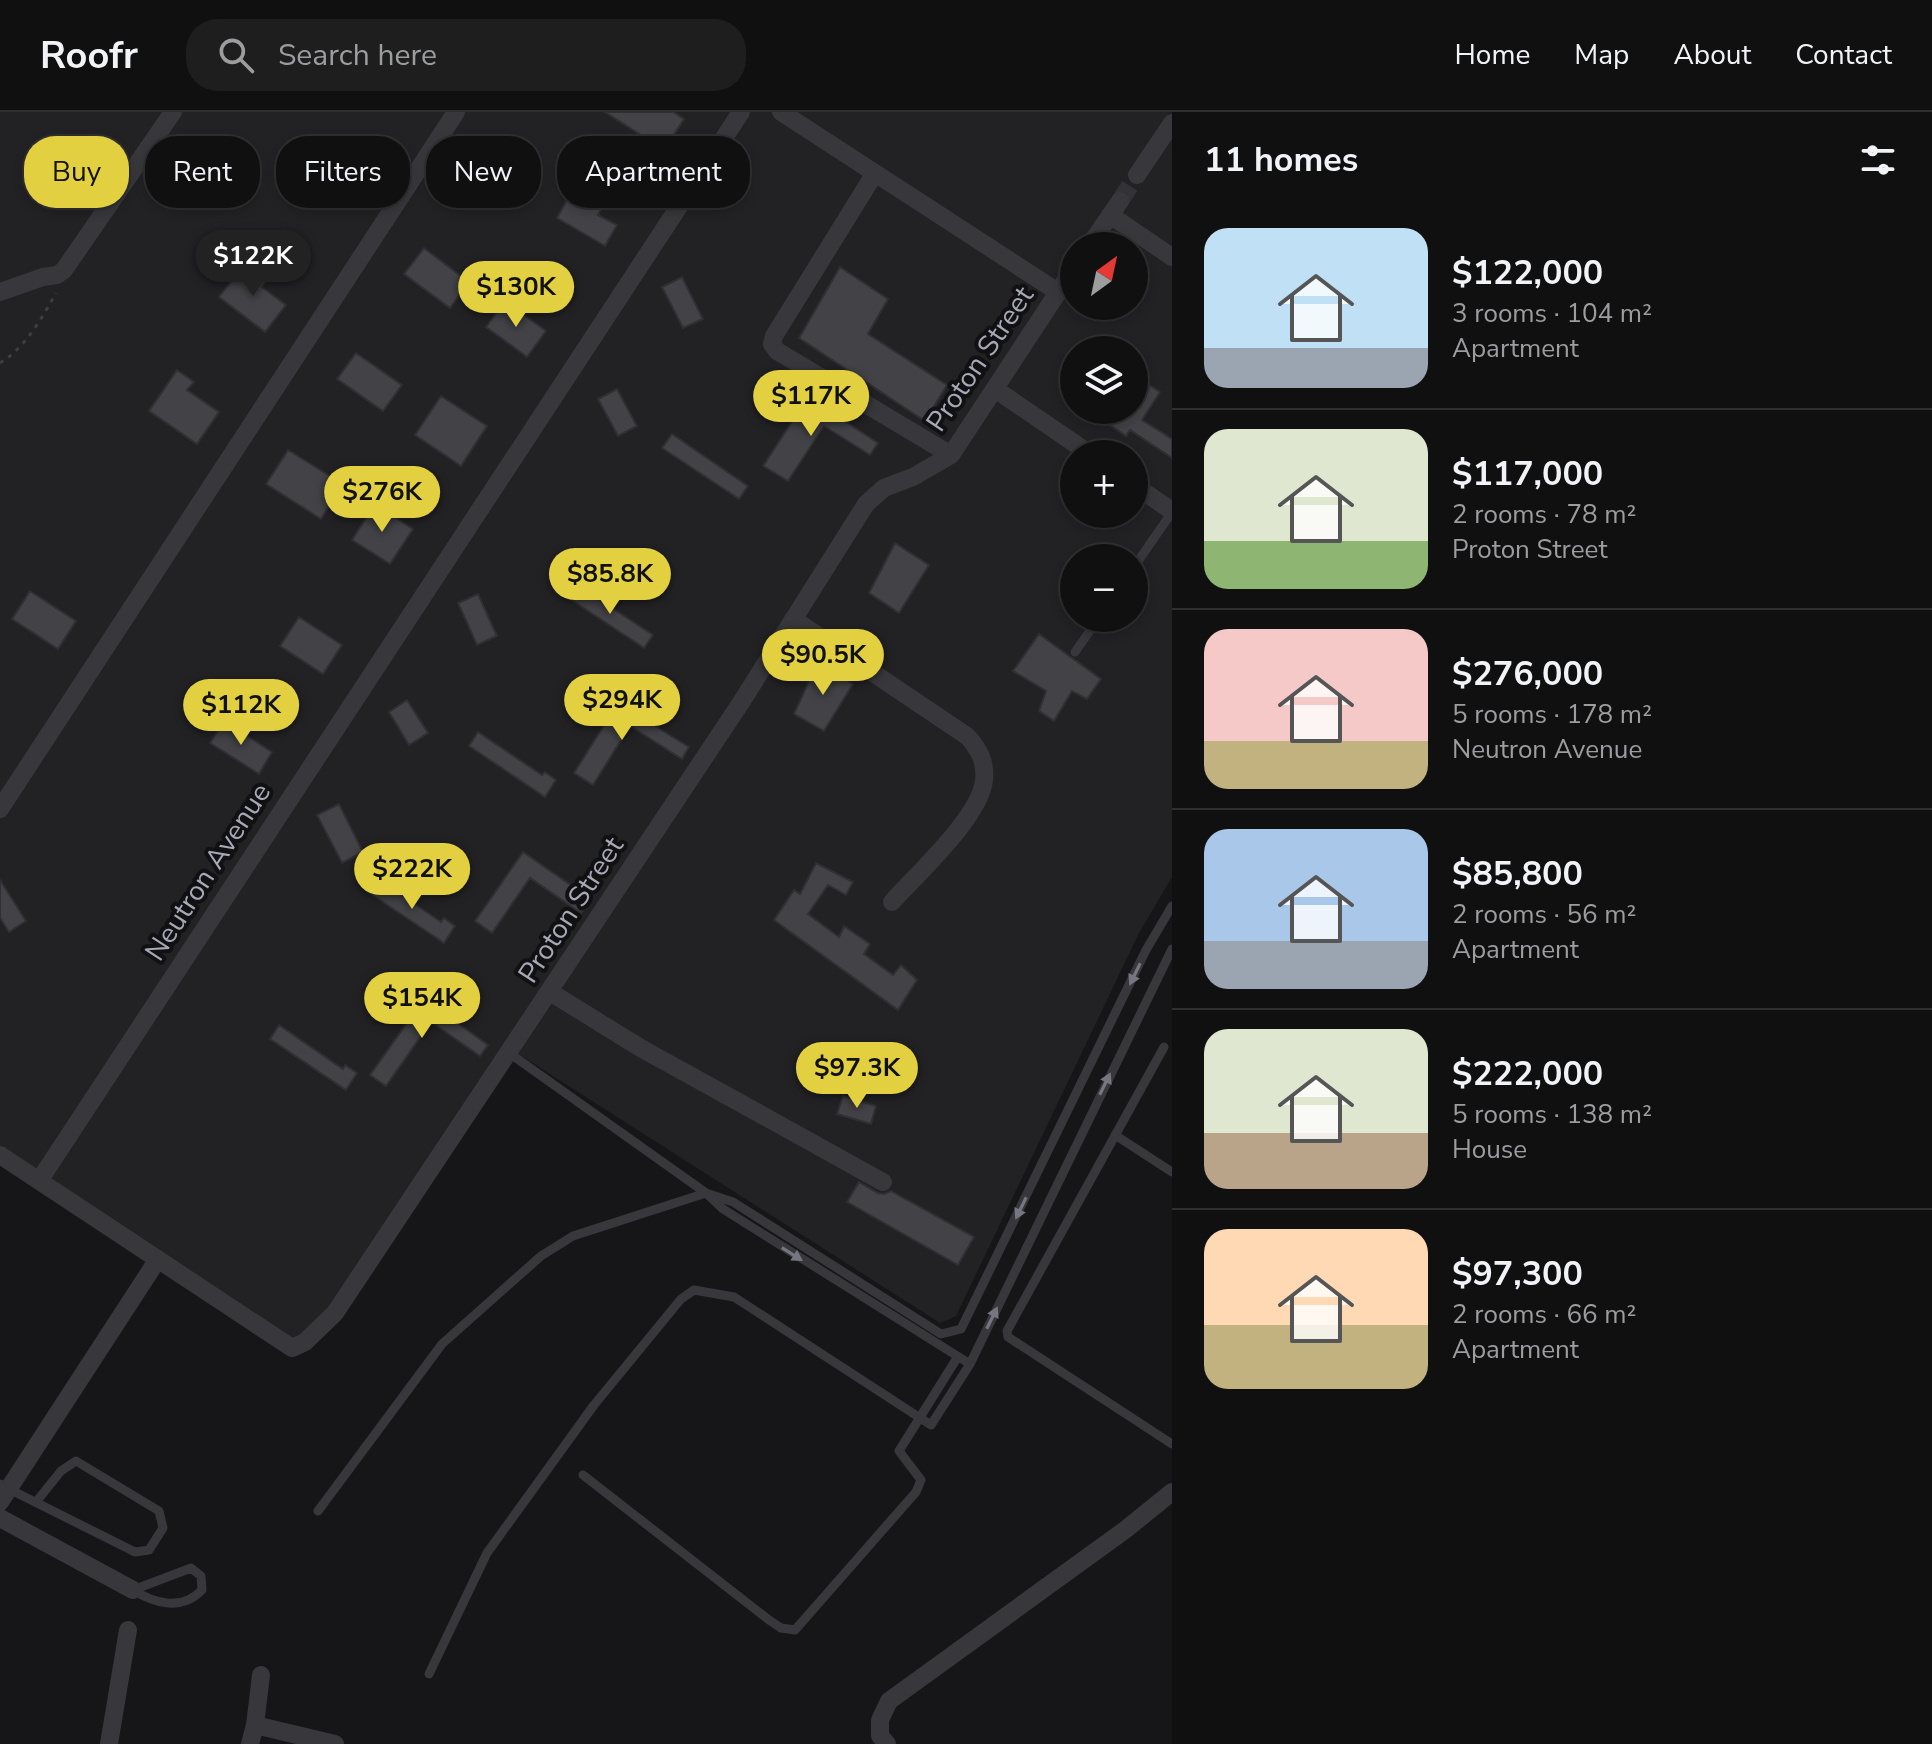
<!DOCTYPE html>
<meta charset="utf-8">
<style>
body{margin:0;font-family:"Nunito Sans",sans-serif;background:#1e1e1f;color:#f1f3f6;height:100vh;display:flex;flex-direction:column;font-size:30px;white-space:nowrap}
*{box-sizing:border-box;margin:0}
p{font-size:26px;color:#9c9d9f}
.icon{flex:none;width:44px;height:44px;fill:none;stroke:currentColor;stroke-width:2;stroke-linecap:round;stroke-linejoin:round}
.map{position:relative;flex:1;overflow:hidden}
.sheet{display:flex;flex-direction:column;background:#101011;width:760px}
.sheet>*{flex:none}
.top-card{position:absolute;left:24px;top:24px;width:760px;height:72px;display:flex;gap:16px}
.needle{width:52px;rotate:33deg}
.buttons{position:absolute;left:1060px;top:120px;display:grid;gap:16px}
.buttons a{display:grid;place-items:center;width:88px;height:88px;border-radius:50%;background:#101011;box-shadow:0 4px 12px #0003,0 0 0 2px #303031;font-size:40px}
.price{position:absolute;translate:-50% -68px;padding:0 18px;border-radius:28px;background:#e3d041;color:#111;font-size:26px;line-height:52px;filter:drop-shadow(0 2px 4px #0008)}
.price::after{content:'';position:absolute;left:50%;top:48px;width:24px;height:18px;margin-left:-12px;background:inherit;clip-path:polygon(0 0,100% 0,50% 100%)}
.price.current{background:#222;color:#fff}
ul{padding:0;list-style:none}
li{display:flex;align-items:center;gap:24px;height:200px;padding:0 32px}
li+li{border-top:2px solid #303031}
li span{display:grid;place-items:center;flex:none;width:224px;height:160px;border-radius:24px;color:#555}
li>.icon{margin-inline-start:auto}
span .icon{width:96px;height:96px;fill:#fffc;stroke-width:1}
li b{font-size:34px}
h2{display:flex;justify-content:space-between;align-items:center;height:96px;padding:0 32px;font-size:34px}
.pill{padding:0 28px;border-radius:32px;background:#101011;box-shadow:0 4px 12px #0003,0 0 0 2px #303031;font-size:28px;line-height:72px}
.pill.current{background:#e3d041;color:#111}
header{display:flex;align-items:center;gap:48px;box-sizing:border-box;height:112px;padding:0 40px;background:#101011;border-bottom:2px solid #303031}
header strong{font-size:38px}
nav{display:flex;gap:44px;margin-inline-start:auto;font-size:28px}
.search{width:560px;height:72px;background:#1e1e1f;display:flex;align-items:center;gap:20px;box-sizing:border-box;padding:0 28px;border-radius:32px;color:#9c9d9f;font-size:30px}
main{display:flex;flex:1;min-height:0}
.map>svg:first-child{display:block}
.built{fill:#222124;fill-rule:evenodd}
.building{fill:#424247;stroke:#302f33;stroke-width:2}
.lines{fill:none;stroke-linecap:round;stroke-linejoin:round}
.street-tunnel{stroke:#333337;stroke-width:18;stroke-dasharray:18 9;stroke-linecap:butt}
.path{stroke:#3d3d43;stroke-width:3;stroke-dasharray:4 6;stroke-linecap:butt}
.lane{stroke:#37373c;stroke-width:9}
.street{stroke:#37373c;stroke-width:18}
.oneway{fill:#75767f}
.labels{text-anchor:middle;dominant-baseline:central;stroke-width:8;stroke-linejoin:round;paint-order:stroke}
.street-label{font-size:28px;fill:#a8a9b6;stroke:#111012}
</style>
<header>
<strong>Roofr</strong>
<div class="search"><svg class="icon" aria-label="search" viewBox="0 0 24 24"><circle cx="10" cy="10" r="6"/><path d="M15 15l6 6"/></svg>Search here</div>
<nav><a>Home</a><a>Map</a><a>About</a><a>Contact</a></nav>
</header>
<main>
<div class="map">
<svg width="1172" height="1632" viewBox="0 0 1172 1632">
<rect width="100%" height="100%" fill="#161517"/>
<path class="built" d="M0,0H1172V765L1139,821L956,1204L940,1211L503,932L321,1210L291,1231L0,1047ZM1074,134H1134V194H1074ZM1074,238H1134V298H1074ZM1074,342H1134V402H1074ZM1074,446H1134V506H1074Z"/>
<path class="building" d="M605,0H673L684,7L664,38Z
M490,32L532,61L514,88L472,58Z
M579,66L599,77L596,82L606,88L598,103L617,113L605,134L557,106Z
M424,136L469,170L450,196L404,162Z
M246,150L268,166L262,175L286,193L265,220L219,185Z
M840,155L888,187L868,222L947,273L925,309L799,226Z
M682,165L703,207L683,216L662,175Z
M505,189L546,219L527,245L486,215Z
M356,241L402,273L383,299L337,267Z
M177,258L194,270L187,278L219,300L197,332L149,299Z
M1140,267L1160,280L1142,308L1172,327V346L1130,318L1126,324L1110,313L1120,298H1134V276Z
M617,277L637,314L618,324L598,287Z
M441,284L487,314L461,354L415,323Z
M808,285L878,331L870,343L824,314L788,369L763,354Z
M672,322L748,374L739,387L662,336Z
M288,338L343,372L321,407L266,372Z
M375,392L413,417L390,452L352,428Z
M895,431L929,453L899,501L869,481Z
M576,472L653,523L644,536L567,485Z
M30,479L76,509L58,537L12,507Z
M478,482L497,524L477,533L458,491Z
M299,505L342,533L323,562L280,534Z
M1039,522L1101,567L1087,587L1072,579L1054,609L1039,599L1046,579L1013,559Z
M818,549L853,572L824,619L794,602Z
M407,588L428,621L409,633L389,600Z
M618,591L689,635L682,647L630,614L593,673L574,661Z
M224,609L272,640L259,662L210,631Z
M478,620L542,663L545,660L556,668L545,685L469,634Z
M339,692L363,740L342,751L317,703Z
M523,740L591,787L581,801L530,766L492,821L475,809Z
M816,751L853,770L846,783L828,773L808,802L839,825L844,814L870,832L864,842L893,863L901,853L917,868L898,898L774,808L794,778L800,782Z
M377,766L441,810L444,806L455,814L444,831L368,780Z
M0,768L26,809L9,820L0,806Z
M424,887L488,933L480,944L431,910L386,974L370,963Z
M279,913L343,957L345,953L357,961L346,978L270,927Z
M843,984L876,994L871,1012L837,1002Z
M859,1070L878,1081L884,1082L891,1079L974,1125L958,1153L847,1090Z"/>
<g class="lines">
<path class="street-tunnel" d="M1120,89L1137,63"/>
<path class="path" d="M0,251C25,236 42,206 56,181"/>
<path class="lane" d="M1134,455L1172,400
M1075,540L1099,506
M1164,935L1007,1219L1008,1225L1172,1332
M509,941L706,1081L723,1097L970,1252L1172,837
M1115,1023L1172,1060
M583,1363L769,1508L781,1516L795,1518L916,1380L921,1368L899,1339L957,1246
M0,1372L9,1377L135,1440L149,1438L163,1416L159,1399L76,1349L61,1359L36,1390
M318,1399L442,1232L541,1144L573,1124L706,1081L733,1090L941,1222L961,1217L1146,838L1172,794
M191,1456L201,1464L202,1478C182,1499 155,1492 133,1478Z
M429,1562L487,1441L594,1293L681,1187L694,1178L734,1185L931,1313L970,1252"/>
<path class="street" d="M781,0L1058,180
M875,61L774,224L772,232L777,239L951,343
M1137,63L1172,11
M1110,103L1172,145
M1089,134L1120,89
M0,180L43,165L57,163L64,158L173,0
M995,277L1090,342
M1134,373L1172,399
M793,507L967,624C979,637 986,650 984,668C981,704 917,762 892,790
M0,697L456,0
M550,880L639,935L883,1070
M0,1043L292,1236L305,1230L335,1201L742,589L866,392L884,376L913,365L951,343L1074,156
M39,1069L741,0
M0,1390L158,1147
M0,1406L133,1478
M255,1613L261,1563
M109,1632L128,1518
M250,1632L255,1613L335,1632
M887,1632L880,1624V1608L889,1589L1125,1418L1172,1380"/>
</g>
<defs><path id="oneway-solid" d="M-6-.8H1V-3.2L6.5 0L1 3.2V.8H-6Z" transform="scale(2)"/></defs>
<g class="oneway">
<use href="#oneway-solid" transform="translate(1135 862) rotate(116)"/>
<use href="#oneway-solid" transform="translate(1105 972) rotate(-64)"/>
<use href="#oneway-solid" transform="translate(1021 1096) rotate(116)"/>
<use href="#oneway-solid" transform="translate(792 1142) rotate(32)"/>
<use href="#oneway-solid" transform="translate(992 1206) rotate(-64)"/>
</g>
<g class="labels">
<g class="street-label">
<text transform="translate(980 247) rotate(-56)">Proton Street</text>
<text transform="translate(208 760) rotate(-57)">Neutron Avenue</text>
<text transform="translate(571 798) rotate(-57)">Proton Street</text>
</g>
</g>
</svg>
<div class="buttons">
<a><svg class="needle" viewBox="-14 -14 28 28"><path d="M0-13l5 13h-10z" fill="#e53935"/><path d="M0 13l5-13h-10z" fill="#9c9d9f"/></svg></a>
<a><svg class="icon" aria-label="layers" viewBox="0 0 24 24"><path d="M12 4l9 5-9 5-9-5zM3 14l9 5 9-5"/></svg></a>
<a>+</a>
<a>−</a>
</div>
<b class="price current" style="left:253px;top:186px">$122K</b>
<b class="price" style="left:516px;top:217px">$130K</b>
<b class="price" style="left:811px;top:326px">$117K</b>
<b class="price" style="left:382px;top:422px">$276K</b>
<b class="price" style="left:610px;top:504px">$85.8K</b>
<b class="price" style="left:823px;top:585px">$90.5K</b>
<b class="price" style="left:622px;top:630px">$294K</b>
<b class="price" style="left:241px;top:635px">$112K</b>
<b class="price" style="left:412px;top:799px">$222K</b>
<b class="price" style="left:422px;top:928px">$154K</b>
<b class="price" style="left:857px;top:998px">$97.3K</b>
<div class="top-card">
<a class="pill current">Buy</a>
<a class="pill">Rent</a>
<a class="pill">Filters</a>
<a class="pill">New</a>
<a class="pill">Apartment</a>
</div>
</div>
<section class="sheet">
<h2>11 homes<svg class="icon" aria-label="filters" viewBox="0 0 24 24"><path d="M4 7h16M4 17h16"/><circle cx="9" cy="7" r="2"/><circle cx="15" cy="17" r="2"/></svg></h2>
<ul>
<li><span style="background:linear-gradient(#bfe0f5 75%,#9aa5b1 0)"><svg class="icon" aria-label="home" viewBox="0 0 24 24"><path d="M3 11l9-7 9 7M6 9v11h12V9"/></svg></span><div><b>$122,000</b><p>3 rooms · 104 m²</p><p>Apartment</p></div></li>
<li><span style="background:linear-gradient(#dfe7d0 70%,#8fb573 0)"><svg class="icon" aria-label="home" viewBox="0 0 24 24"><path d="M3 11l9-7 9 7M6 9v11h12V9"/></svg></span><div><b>$117,000</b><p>2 rooms · 78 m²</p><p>Proton Street</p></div></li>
<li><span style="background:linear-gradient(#f6c9c9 70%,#c2b280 0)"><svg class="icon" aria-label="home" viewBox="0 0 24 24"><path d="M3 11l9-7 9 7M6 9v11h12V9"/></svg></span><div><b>$276,000</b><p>5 rooms · 178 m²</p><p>Neutron Avenue</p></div></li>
<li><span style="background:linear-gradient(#a9c7e8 70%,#9aa5b1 0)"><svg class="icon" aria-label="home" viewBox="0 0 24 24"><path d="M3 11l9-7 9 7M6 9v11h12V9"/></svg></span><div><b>$85,800</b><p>2 rooms · 56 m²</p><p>Apartment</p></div></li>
<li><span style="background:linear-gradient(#dfe7d0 65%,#b9a48a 0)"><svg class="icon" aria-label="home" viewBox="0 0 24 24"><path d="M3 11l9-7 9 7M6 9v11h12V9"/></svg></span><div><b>$222,000</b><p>5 rooms · 138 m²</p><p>House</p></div></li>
<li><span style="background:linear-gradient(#ffd9b3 60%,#c2b280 0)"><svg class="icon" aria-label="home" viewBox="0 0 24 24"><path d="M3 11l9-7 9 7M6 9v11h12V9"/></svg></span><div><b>$97,300</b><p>2 rooms · 66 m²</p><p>Apartment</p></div></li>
</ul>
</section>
</main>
